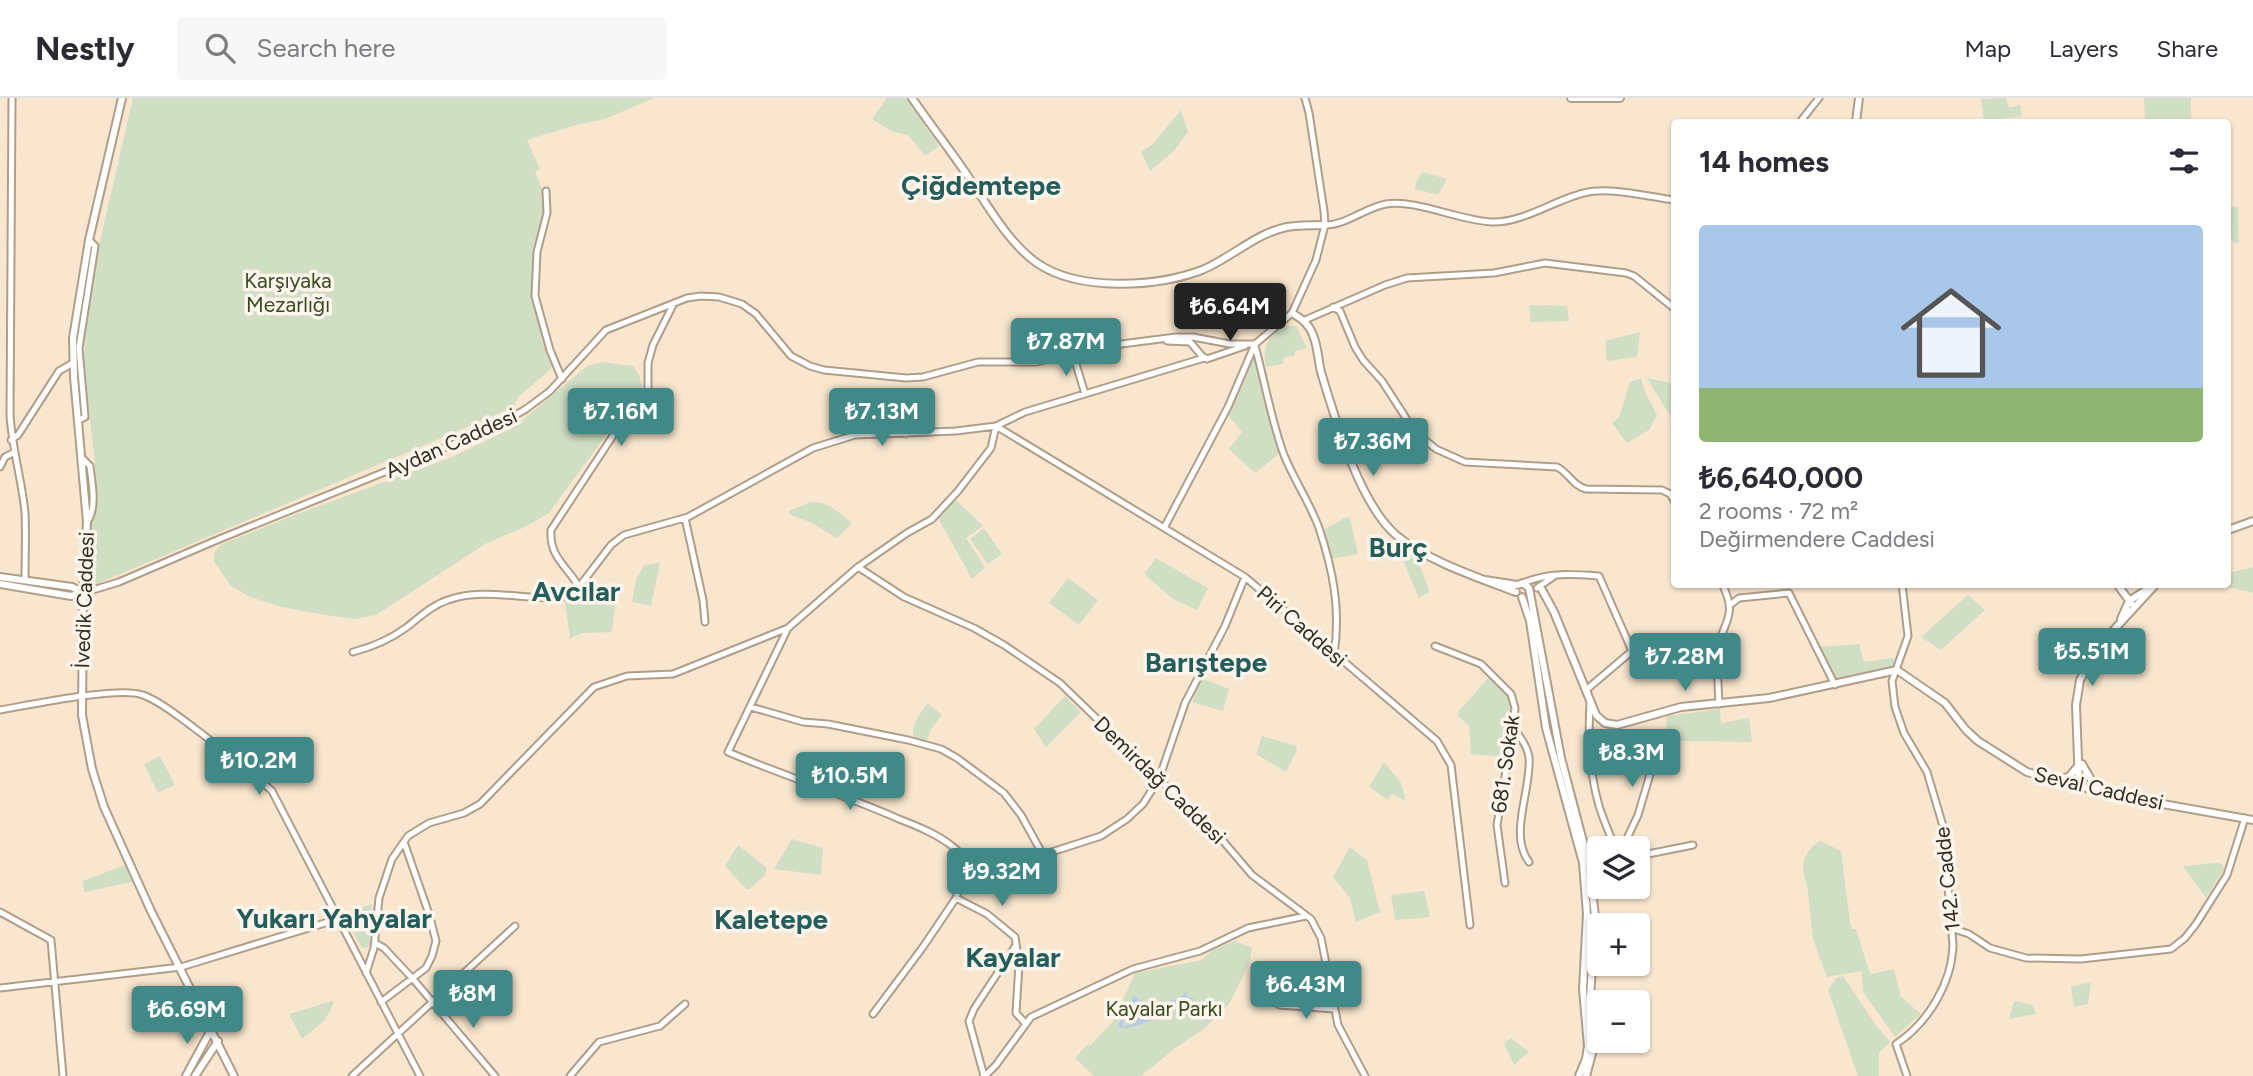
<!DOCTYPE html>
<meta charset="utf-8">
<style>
body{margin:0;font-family:Figtree,sans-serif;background:#f7f7f7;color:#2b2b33;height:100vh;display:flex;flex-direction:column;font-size:26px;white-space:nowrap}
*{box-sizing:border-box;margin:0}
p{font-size:23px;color:#7c7c81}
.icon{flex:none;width:38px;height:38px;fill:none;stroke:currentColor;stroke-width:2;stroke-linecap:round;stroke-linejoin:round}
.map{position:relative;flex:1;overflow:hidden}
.sheet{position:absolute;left:1671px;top:21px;width:560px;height:469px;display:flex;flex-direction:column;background:#fff;border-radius:7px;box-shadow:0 2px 5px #0004}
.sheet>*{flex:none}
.controls{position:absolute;left:1587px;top:738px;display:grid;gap:14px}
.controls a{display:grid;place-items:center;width:63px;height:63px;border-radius:7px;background:#fff;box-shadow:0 2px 5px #0004;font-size:35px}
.price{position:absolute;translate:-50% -60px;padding:0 16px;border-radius:7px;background:#418987;color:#fff;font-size:23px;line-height:46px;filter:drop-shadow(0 2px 4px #0008)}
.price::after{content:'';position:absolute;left:50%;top:42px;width:21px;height:16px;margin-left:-10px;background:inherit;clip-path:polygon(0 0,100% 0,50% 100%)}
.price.current{background:#222;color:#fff}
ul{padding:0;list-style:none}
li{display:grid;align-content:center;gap:14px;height:371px;padding:0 28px}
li+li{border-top:2px solid #e1e1e2}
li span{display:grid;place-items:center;height:217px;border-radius:7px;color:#555}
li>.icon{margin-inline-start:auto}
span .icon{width:126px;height:126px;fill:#fffc;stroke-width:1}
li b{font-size:30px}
h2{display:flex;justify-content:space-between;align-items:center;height:84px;padding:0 28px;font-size:30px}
header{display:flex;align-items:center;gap:42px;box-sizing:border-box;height:98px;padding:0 35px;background:#fff;border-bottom:2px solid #e1e1e2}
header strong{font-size:33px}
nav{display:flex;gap:38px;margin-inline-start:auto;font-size:24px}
.search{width:490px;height:63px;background:#f7f7f7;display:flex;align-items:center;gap:18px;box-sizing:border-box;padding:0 24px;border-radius:7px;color:#7c7c81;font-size:26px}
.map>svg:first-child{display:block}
.green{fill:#d0dec4}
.water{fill:#b6cde5}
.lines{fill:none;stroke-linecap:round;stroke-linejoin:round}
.tertiary-casing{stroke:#b09e89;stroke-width:9}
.secondary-casing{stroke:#b09e89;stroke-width:10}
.tertiary{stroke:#fff;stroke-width:5}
.secondary{stroke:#fff;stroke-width:6}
.labels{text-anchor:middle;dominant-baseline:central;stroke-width:7;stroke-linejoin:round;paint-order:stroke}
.park-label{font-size:21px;fill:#354b20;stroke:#fdf5ec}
.street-label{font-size:21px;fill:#322b22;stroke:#fdf5ec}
.district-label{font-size:28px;font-weight:bold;fill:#235d5c;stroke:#fdf5ec}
</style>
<header>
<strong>Nestly</strong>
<div class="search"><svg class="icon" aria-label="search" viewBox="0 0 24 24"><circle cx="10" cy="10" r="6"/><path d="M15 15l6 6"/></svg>Search here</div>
<nav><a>Map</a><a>Layers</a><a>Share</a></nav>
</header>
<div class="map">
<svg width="2253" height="978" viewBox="0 0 2253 978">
<rect width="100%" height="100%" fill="#f9e6ce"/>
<path class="green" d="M133,0H654L605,21L576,27L527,42L540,71L535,74L543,93L545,108L538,143L533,198L552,267L550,272L519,298L512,310L90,489L87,485L95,365L84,270L85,228L98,152Z
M887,0H907L939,48L925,58L908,37L893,34L872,21Z
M2006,0L2009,10L2020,7L2022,18L1984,23L1981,1Z
M2144,0H2191V24H2145Z
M1181,12L1188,34L1174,53L1150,73L1141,54L1153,46Z
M1422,74L1447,81L1438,97L1415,91L1416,85Z
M2228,108L2238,109L2239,145H2235L2228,138Z
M1529,207L1567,208L1569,223L1531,224Z
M1283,228H1296L1307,250L1295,253L1294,258L1284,259L1283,266L1266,269C1262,249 1267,240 1283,228Z
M1640,234L1637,259L1607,263L1605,243Z
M1256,255L1280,355L1255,375L1229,351L1242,334L1229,318Z
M602,264L633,268L640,279L642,288L549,415L525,429L487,445L376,517L354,521L325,517L282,509L250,499L230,487L214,463L215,453L222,446L297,416L452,359L514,329L587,268Z
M1641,280L1645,294L1657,317L1649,332L1627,345L1612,325L1619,319L1630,284Z
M1647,280L1675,286V326Z
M955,401L983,428L966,440L985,470L972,481L938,420Z
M811,404C828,403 839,415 852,425L837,440L812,425L789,416V413Z
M1346,419L1350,420L1358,456L1331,461L1324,435L1325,431Z
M984,430L1002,456L988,466L970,441Z
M1405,455L1417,460L1430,494L1419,500L1401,458Z
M1156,460L1208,490L1197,512L1173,501L1144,476Z
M660,465L651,508L632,504L636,482L644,467Z
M2253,469V495L2221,487L2228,486V475Z
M1068,480L1098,502L1079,527L1049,505Z
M1968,497L1985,512L1941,552L1921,539Z
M591,502L615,508L612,534L583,535L570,540L565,504Z
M1859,546L1864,564L1892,560L1895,561L1893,568L1837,582L1818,549Z
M1489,579L1509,599L1513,610L1506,659L1471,656L1469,628L1458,618L1459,613Z
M1201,580L1229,591L1223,613L1192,604Z
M1065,598L1081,614L1046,649L1034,631Z
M927,605L942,617L931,631L926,645L914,642C910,629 920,616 927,605Z
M1720,611L1721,625L1749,620L1752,644L1680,643L1668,639L1666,631L1667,618Z
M1262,638L1296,648L1297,652L1286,674L1256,656Z
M160,658L175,687L158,695L144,666Z
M1384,664L1401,685L1406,703L1392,696L1388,702L1369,689Z
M792,741L823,750L821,777L774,771Z
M1821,743L1841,753L1850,824L1852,831H1856L1869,873L1872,876L1894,871L1901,899L1921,916L1895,939L1863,894L1862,873L1827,879L1813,841L1807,786C1799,770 1804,750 1821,743Z
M738,747L767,770L765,777L749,791H746L725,768Z
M1350,749L1367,762L1380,814L1356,824L1350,800L1333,779Z
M2218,765L2223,767L2224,771L2206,800L2183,768Z
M125,767L132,784L84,794L83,783Z
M1424,793L1430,819L1395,822L1391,797Z
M372,806L370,846L368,849L362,850L343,816Z
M1235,843L1252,850L1250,864L1229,906L1204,931L1178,948L1141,978H1094L1075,960L1088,946L1090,948L1119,917L1117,915L1135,875L1202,862L1212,852Z
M1843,878L1875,926L1890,944L1879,955V978H1858L1828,892L1836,880Z
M2091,884L2088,906L2074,909L2071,889Z
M332,903L334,905L325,922L302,941L289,916Z
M2014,903L2033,907L2036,916L2009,921Z
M1511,940L1529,954L1514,967L1504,946Z"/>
<path class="water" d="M1186,894L1188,899L1195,900C1170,911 1147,930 1119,930L1118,926L1124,919L1123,929L1133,925L1131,921L1125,919L1131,917L1133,897L1148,908L1136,907L1134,914L1146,915L1149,909L1156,912L1153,918L1156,919L1162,918L1170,909L1166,908L1160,914L1157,912L1168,903L1179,901Z"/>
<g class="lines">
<g class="tertiary-casing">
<path id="tertiary" d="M12,0L10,317C12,351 22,382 25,415C26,437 25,460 25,482
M1800,24L1819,0
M546,93L547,115L537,154L535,198L550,252L562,281
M1325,127C1347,127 1364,110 1386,106C1416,101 1460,123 1492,124C1523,125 1554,102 1584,95C1609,88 1648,99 1675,102
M1333,209L1340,213L1355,249L1363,262L1382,283L1415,334L1436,351L1465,364L1557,369C1569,375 1573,388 1586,391L1662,392L1670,396L1675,404
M1305,222L1385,187L1407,180L1494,175L1545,165L1626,175L1634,178L1675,211
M1167,243L1190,244L1202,258L1207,261L1245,248
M1255,248C1265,284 1271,322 1284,357C1294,382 1310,405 1319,430C1333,472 1341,512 1334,556
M1073,256L1085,296
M905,319L906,336
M79,322L85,319L79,250L95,148L89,142
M11,342L18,337L59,273L73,265
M83,361L90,368C92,386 97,408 88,423
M0,369L5,359L13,355
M685,420L703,502L705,524
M1164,430L1228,309L1255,246L1292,215L1316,162L1325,127L1324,113L1309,15L1305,0
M858,469L904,499L974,530L1004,547L1060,585L1223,743L1252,777L1311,821L1321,840L1338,927L1365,978
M1523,485C1548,474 1573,476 1599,478L1632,553L1586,592
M1902,486L1908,538L1892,583L1895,609L1904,635L1927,674L1943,728L1953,847C1952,885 1928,925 1896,946L1907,978
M579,489C567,468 549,459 551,432L618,330L648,293V265L653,247L674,205
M1537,490L1553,479
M83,495L119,484L217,442L493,330L526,311L550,293L606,232L687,200L701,198L719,199L742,206L756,216L791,258L810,268L824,272L906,280L923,279L978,264H1037L1098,249L1176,239H1193L1230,246H1255
M1730,507L1739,500L1789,495L1835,587
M788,530L728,654C784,678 843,696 899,721C917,728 937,736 952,748C963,756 968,766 974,778
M1435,548L1481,566L1511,596L1515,610L1513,630L1497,727L1505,785
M353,554C372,549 391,541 407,529C420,519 432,507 448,502C487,488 531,505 572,498L577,495L579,489L611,447L624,437L688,419L813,350L855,337L956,333L996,328L1025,314L1204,260
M1590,605C1588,639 1589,671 1598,704C1602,720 1610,735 1615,751
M1719,606C1718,589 1717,572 1718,555C1720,524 1740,521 1722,486
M751,609L803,624L828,626L908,642L941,651L957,660L1004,695L1021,717L1043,757
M0,612C29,607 119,588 143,597C161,604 178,618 193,629C220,650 247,670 272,693L420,978
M1513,630C1520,639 1527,647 1529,659C1532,691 1508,736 1529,764
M1622,751L1638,717L1651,673L1665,647
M1638,758L1693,747
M1586,766L1600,764
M956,800L987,816L1015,839L1019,866L1016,915L1026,926
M0,814L51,842L63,978
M1951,830L1969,836L1990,850L2026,860L2081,861L2171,851L2185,840L2196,826L2227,777L2245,720
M375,845L384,850L413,881L495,978
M366,875L374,850L379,800L392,761L408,738L429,725L464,715L480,706L594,589L627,578L673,576L788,530L858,469L907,435L932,421L958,393L991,350L996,328L1245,479L1437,643L1451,667L1470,827
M0,890L181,869L338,821
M381,904L426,870L432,858L436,843L429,816L404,744
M1279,907L1334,911
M873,916L923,849L956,800L962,783L1101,738L1127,721L1143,706L1159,681L1185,605L1225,528L1245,479
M352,978L515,828
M570,978L599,944L660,928L685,906
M984,978L969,923L974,911L1016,847
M985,978L996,967L1031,919L1133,871L1200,853L1248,830L1306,818"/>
</g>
<g class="secondary-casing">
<path id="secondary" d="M122,0L89,142L73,240L74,279L87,424L83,495L82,617L92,671L104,709L151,813L234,978
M912,0C929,25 948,49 965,74C985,103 1008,145 1037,165C1079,194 1157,189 1202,172C1231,160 1256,135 1287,129C1299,127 1313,127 1325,127
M1571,0H1620
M1856,24L1859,0
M1292,215C1302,221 1309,226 1313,237C1318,249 1318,262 1321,274C1335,320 1359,405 1396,437C1425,462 1479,480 1516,494
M2228,432L2253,423
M0,479L72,489L83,495
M1485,482L1517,487L1523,485L1529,490L1561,660L1589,766L1595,818L1590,901L1594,948L1586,978
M0,486L71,498L83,495
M2117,486L2131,505
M1542,492L1554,514L1596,617L1605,625L1617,627L1681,609L1769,600L1897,572L1945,605L1966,632L1978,643L2027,674L2112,697L2253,722
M1522,499L1530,523L1546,630L1583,765L1587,816L1583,891L1588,948L1586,961L1579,978
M2121,521L2129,503L2151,489
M2082,666L2093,685L2101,693
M2057,681L2069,679L2078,668
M2079,688L2076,607L2080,582L2099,548L2156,486
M186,978L212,930
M195,978L218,943"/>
</g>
<use href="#tertiary" class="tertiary"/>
<use href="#secondary" class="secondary"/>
</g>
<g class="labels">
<g class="park-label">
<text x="288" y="182">Karşıyaka<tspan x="288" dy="24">Mezarlığı</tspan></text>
<text x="1164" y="910">Kayalar Parkı</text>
</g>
<g class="street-label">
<text transform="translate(451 345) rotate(-24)">Aydan Caddesi</text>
<text transform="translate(84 502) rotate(-88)">İvedik Caddesi</text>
<text transform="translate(1302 528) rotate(41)">Piri Caddesi</text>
<text transform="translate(1505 666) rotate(-82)">681. Sokak</text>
<text transform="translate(1160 682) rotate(44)">Demirdağ Caddesi</text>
<text transform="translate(2099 690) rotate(13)">Seval Caddesi</text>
<text transform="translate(1947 781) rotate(-96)">142. Cadde</text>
</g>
<g class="district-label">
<text x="981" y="87">Çiğdemtepe</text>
<text x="1398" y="449">Burç</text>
<text x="576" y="493">Avcılar</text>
<text x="1206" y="564">Barıştepe</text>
<text x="334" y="820">Yukarı Yahyalar</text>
<text x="771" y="821">Kaletepe</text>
<text x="1013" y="859">Kayalar</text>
</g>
</g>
</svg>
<div class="controls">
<a><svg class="icon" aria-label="layers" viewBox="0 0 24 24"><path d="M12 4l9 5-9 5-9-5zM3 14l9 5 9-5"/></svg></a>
<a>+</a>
<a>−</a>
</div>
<b class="price current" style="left:1230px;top:245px">₺6.64M</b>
<b class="price" style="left:1066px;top:280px">₺7.87M</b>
<b class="price" style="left:621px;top:350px">₺7.16M</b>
<b class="price" style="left:882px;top:350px">₺7.13M</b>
<b class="price" style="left:1373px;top:380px">₺7.36M</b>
<b class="price" style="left:2092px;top:590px">₺5.51M</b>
<b class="price" style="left:1685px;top:595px">₺7.28M</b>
<b class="price" style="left:1632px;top:691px">₺8.3M</b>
<b class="price" style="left:259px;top:699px">₺10.2M</b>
<b class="price" style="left:850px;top:714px">₺10.5M</b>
<b class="price" style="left:1002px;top:810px">₺9.32M</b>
<b class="price" style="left:1306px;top:923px">₺6.43M</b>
<b class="price" style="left:473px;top:932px">₺8M</b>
<b class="price" style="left:187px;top:948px">₺6.69M</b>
<section class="sheet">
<h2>14 homes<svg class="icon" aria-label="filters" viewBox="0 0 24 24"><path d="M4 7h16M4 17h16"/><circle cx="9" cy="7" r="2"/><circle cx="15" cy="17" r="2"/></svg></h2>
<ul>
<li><span style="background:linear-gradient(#a9c7e8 75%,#8fb573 0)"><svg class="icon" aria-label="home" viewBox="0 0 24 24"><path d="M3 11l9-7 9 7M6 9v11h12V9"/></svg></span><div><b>₺6,640,000</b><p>2 rooms · 72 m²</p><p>Değirmendere Caddesi</p></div></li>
</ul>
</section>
</div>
